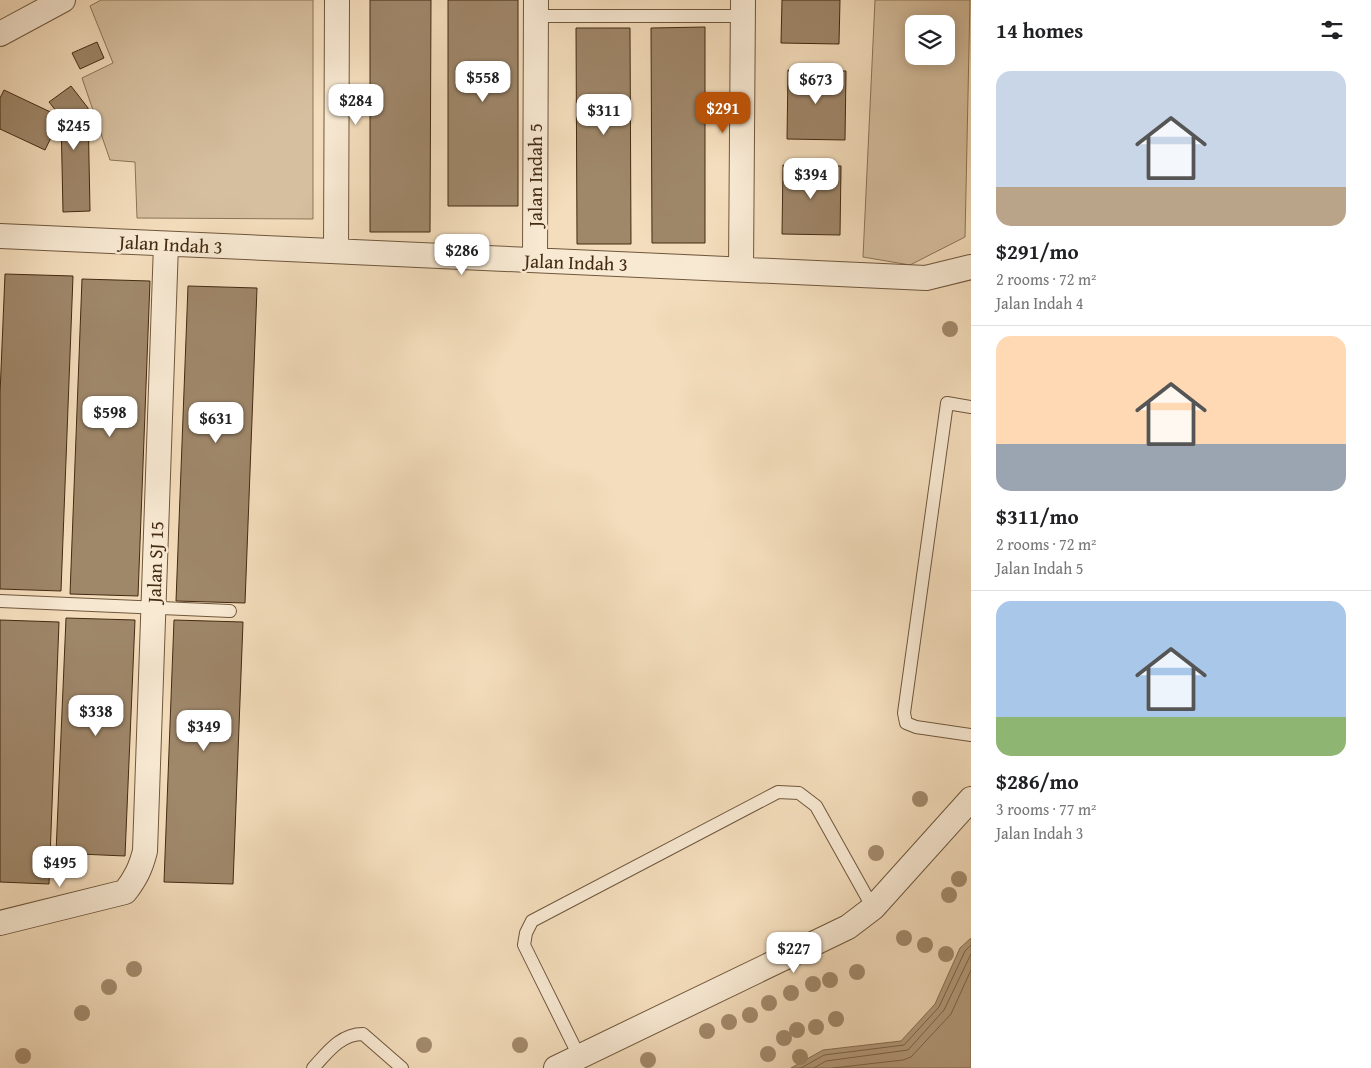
<!DOCTYPE html>
<meta charset="utf-8">
<style>
body{margin:0;font-family:"Gentium Book Plus",serif;background:#f2f2f2;color:#202124;height:100vh;display:flex;flex-direction:column;font-size:19px;white-space:nowrap}
*{box-sizing:border-box;margin:0}
p{font-size:16px;color:#757577}
.icon{flex:none;width:28px;height:28px;fill:none;stroke:currentColor;stroke-width:2;stroke-linecap:round;stroke-linejoin:round}
.map{position:relative;flex:1;overflow:hidden}
.sheet{display:flex;flex-direction:column;background:#fff;width:400px}
.sheet>*{flex:none}
.buttons{position:absolute;left:905px;top:15px;display:grid;gap:10px}
.buttons a{display:grid;place-items:center;width:50px;height:50px;border-radius:10px;background:#fff;box-shadow:0 2px 12px #0003;font-size:25px}
.price{position:absolute;translate:-50% -42px;padding:0 11px;border-radius:10px;background:#fff;color:#222;font-size:16px;line-height:32px;filter:drop-shadow(0 1px 2px #0008)}
.price::after{content:'';position:absolute;left:50%;top:30px;width:15px;height:11px;margin-left:-8px;background:inherit;clip-path:polygon(0 0,100% 0,50% 100%)}
.price.current{background:#b45309;color:#fff}
ul{padding:0;list-style:none}
li{display:grid;align-content:center;gap:10px;height:265px;padding:0 25px}
li+li{border-top:1px solid #e0e0e0}
li span{display:grid;place-items:center;height:155px;border-radius:15px;color:#555}
li>.icon{margin-inline-start:auto}
span .icon{width:90px;height:90px;fill:#fffc;stroke-width:1}
li b{font-size:21px}
h2{display:flex;justify-content:space-between;align-items:center;height:60px;padding:0 25px;font-size:21px}
main{display:flex;flex:1;min-height:0}
.map>svg:first-child{display:block}
.green{fill:#d6bf9f;stroke:#8c7458;fill-rule:evenodd}
.water{fill:#b8a082;stroke:#897155}
.lines{fill:none;stroke-linecap:round;stroke-linejoin:round}
.shore{stroke:#7e654a;stroke-width:1}
.building{fill:#9f876a;stroke:#432a11}
.service-casing{stroke:#6f573c;stroke-width:14}
.minor-casing{stroke:#6f573c;stroke-width:26}
.service{stroke:#f8e9d3;stroke-width:12}
.minor{stroke:#f8e9d3;stroke-width:24}
.tree{fill:#a38b6d}
.labels{text-anchor:middle;dominant-baseline:central;stroke-width:5;stroke-linejoin:round;paint-order:stroke}
.street-label{font-size:19px;fill:#432a11;stroke:#f8e9d3}
</style>
<main>
<div class="map">
<svg width="971" height="1068" viewBox="0 0 971 1068">
<rect width="100%" height="100%" fill="#f4ddbc"/>
<filter id="stains"><feTurbulence type="fractalNoise" baseFrequency=".004" numOctaves="4"/><feColorMatrix values="0 0 0 0 .2 0 0 0 0 .09 0 0 0 0 .02 0 0 0 .5 -.17"/></filter>
<radialGradient id="worn" r=".72"><stop offset=".6" stop-color="#630" stop-opacity="0"/><stop offset="1" stop-color="#630" stop-opacity=".3"/></radialGradient>
<path class="green" d="M101,0H313V219L137,218L135,162L110,160L82,78L113,63L90,6Z
M875,0H970L965,237L910,265L863,257ZM914,24H946V56H914Z"/>
<path class="water" d="M971,938V1068H791L823,1050L901,1041L935,1004L960,948Z"/>
<g class="lines">
<path class="shore" d="M801,1068L824,1055L904,1045L939,1007L965,951L971,945
M814,1068L826,1061L908,1050L944,1010L971,954
M833,1068L903,1060L911,1057L951,1014L971,970"/>
</g>
<path class="building" d="M370,0H431L430,232H370Z
M448,0H518V206H448Z
M782,0H840L839,44L781,43Z
M705,27V243H652L651,28Z
M576,28H630L631,244H577Z
M97,42L104,58L80,69L72,53Z
M788,70L846,71L845,140L787,139Z
M71,86L88,108L90,211L63,212L61,117L49,102Z
M4,90L61,117L45,150L0,129V98Z
M783,165L841,166L840,235L782,234Z
M5,274L73,276L61,591L0,589V394Z
M82,279L150,281L138,596L70,594Z
M188,286L257,288L245,603L176,601Z
M66,618L135,620L125,856L56,853Z
M0,620L59,622L49,884L0,882Z
M174,620L243,622L233,884L164,882Z"/>
<g class="lines">
<g class="service-casing">
<path id="service" d="M536,16H743
M971,407L947,403L904,713L906,723L916,727L971,735
M0,601L230,611
M579,1056L524,945L526,933L532,921L778,792L799,793L816,806L873,908
M313,1068C327,1053 340,1034 363,1034L402,1068"/>
</g>
<g class="minor-casing">
<path id="minor" d="M0,34L63,0
M0,236L926,278L971,267
M336,251L337,0
M535,260L536,0
M741,269L743,0
M0,923L125,892C136,878 141,867 145,851L166,244
M556,1068L848,927L873,908L971,799"/>
</g>
<use href="#service" class="service"/>
<use href="#minor" class="minor"/>
</g>
<g class="tree">
<circle cx="950" cy="329" r="8"/>
<circle cx="920" cy="799" r="8"/>
<circle cx="876" cy="853" r="8"/>
<circle cx="959" cy="879" r="8"/>
<circle cx="949" cy="895" r="8"/>
<circle cx="904" cy="938" r="8"/>
<circle cx="925" cy="945" r="8"/>
<circle cx="946" cy="954" r="8"/>
<circle cx="134" cy="969" r="8"/>
<circle cx="857" cy="972" r="8"/>
<circle cx="830" cy="980" r="8"/>
<circle cx="813" cy="984" r="8"/>
<circle cx="109" cy="987" r="8"/>
<circle cx="791" cy="993" r="8"/>
<circle cx="769" cy="1003" r="8"/>
<circle cx="82" cy="1013" r="8"/>
<circle cx="750" cy="1015" r="8"/>
<circle cx="836" cy="1019" r="8"/>
<circle cx="729" cy="1022" r="8"/>
<circle cx="816" cy="1027" r="8"/>
<circle cx="797" cy="1030" r="8"/>
<circle cx="707" cy="1031" r="8"/>
<circle cx="784" cy="1038" r="8"/>
<circle cx="424" cy="1045" r="8"/>
<circle cx="520" cy="1045" r="8"/>
<circle cx="768" cy="1054" r="8"/>
<circle cx="23" cy="1056" r="8"/>
<circle cx="800" cy="1057" r="8"/>
<circle cx="648" cy="1060" r="8"/>
</g>
<g class="labels">
<g class="street-label">
<text transform="translate(535 175) rotate(-90)">Jalan Indah 5</text>
<text transform="translate(171 244) rotate(3)">Jalan Indah 3</text>
<text transform="translate(576 262) rotate(2)">Jalan Indah 3</text>
<text transform="translate(155 562) rotate(-88)">Jalan SJ 15</text>
</g>
</g>
<rect width="100%" height="100%" filter="url(#stains)"/>
<rect width="100%" height="100%" fill="url(#worn)"/>
</svg>
<div class="buttons">
<a><svg class="icon" aria-label="layers" viewBox="0 0 24 24"><path d="M12 4l9 5-9 5-9-5zM3 14l9 5 9-5"/></svg></a>
</div>
<b class="price" style="left:483px;top:103px">$558</b>
<b class="price" style="left:816px;top:105px">$673</b>
<b class="price" style="left:356px;top:126px">$284</b>
<b class="price current" style="left:723px;top:134px">$291</b>
<b class="price" style="left:604px;top:136px">$311</b>
<b class="price" style="left:74px;top:151px">$245</b>
<b class="price" style="left:811px;top:200px">$394</b>
<b class="price" style="left:462px;top:276px">$286</b>
<b class="price" style="left:110px;top:438px">$598</b>
<b class="price" style="left:216px;top:444px">$631</b>
<b class="price" style="left:96px;top:737px">$338</b>
<b class="price" style="left:204px;top:752px">$349</b>
<b class="price" style="left:60px;top:888px">$495</b>
<b class="price" style="left:794px;top:974px">$227</b>
</div>
<section class="sheet">
<h2>14 homes<svg class="icon" aria-label="filters" viewBox="0 0 24 24"><path d="M4 7h16M4 17h16"/><circle cx="9" cy="7" r="2"/><circle cx="15" cy="17" r="2"/></svg></h2>
<ul>
<li><span style="background:linear-gradient(#c9d6e8 75%,#b9a48a 0)"><svg class="icon" aria-label="home" viewBox="0 0 24 24"><path d="M3 11l9-7 9 7M6 9v11h12V9"/></svg></span><div><b>$291/mo</b><p>2 rooms · 72 m²</p><p>Jalan Indah 4</p></div></li>
<li><span style="background:linear-gradient(#ffd9b3 70%,#9aa5b1 0)"><svg class="icon" aria-label="home" viewBox="0 0 24 24"><path d="M3 11l9-7 9 7M6 9v11h12V9"/></svg></span><div><b>$311/mo</b><p>2 rooms · 72 m²</p><p>Jalan Indah 5</p></div></li>
<li><span style="background:linear-gradient(#a9c7e8 75%,#8fb573 0)"><svg class="icon" aria-label="home" viewBox="0 0 24 24"><path d="M3 11l9-7 9 7M6 9v11h12V9"/></svg></span><div><b>$286/mo</b><p>3 rooms · 77 m²</p><p>Jalan Indah 3</p></div></li>
</ul>
</section>
</main>
